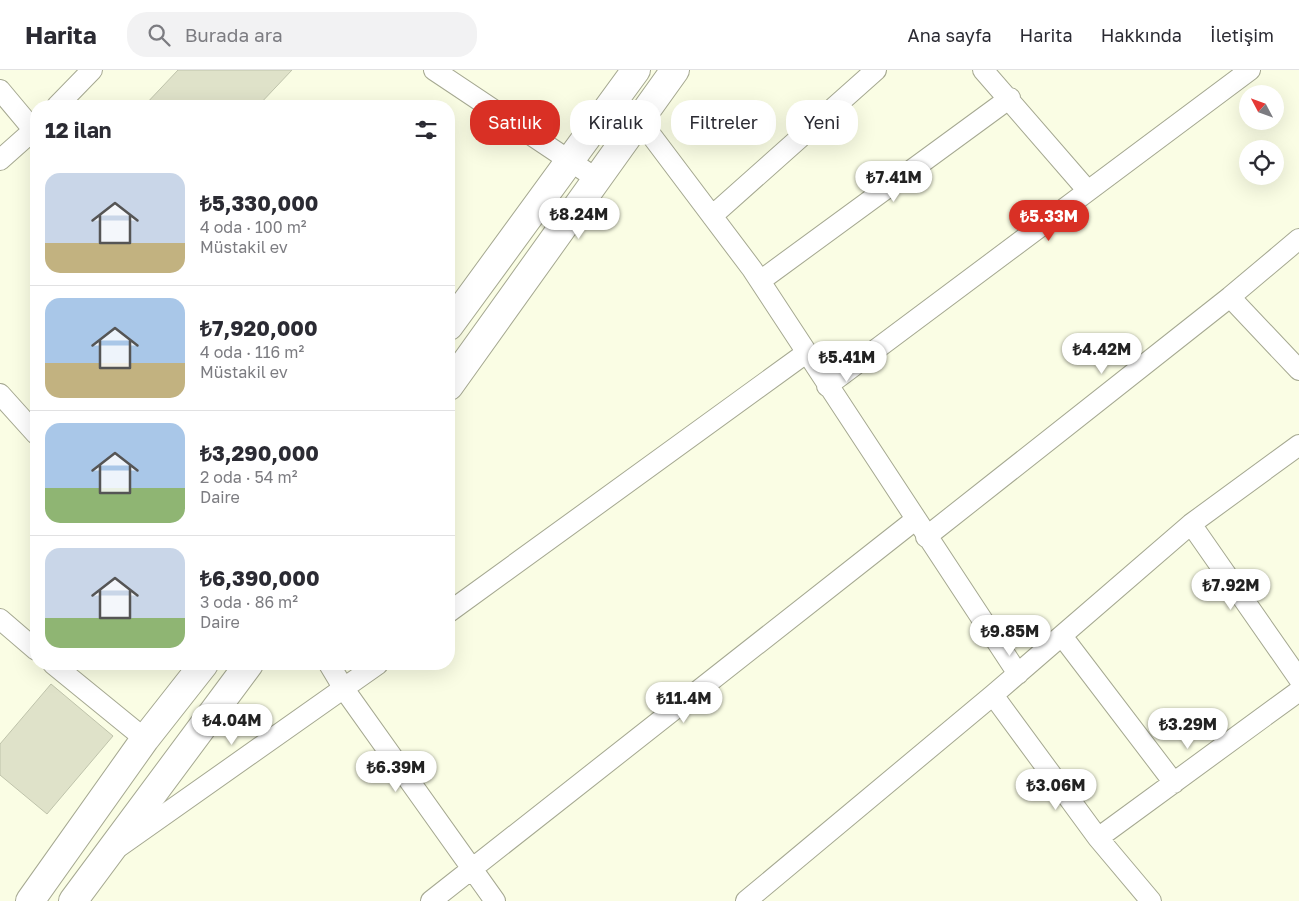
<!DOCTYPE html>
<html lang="tr">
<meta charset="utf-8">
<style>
body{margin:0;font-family:"Golos Text",sans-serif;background:#f2f2f3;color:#2b2b33;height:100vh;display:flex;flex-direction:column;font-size:19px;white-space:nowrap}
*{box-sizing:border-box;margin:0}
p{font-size:16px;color:#7c7c81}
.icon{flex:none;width:28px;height:28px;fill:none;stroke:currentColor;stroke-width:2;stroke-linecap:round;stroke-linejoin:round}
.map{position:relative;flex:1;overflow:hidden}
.side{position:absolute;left:30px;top:30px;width:425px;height:570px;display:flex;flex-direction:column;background:#fff;border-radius:20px;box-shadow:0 5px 20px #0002}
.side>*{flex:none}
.banner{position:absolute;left:470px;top:30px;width:475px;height:45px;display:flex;gap:10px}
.needle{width:32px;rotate:311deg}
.controls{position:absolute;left:1239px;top:15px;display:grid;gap:10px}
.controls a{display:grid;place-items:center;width:45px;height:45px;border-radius:50%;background:#fff;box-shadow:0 5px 20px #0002;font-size:25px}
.price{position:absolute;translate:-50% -42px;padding:0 11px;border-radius:18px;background:#fff;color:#222;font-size:16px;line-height:32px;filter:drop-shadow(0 1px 2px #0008)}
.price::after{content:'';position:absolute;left:50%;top:30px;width:15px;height:11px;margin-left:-8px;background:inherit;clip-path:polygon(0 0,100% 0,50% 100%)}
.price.current{background:#d93025;color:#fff}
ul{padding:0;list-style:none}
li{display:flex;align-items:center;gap:15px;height:125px;padding:0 15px}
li+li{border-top:1px solid #e1e1e2}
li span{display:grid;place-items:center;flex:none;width:140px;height:100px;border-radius:15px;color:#555}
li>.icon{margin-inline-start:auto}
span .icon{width:60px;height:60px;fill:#fffc;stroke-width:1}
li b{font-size:21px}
h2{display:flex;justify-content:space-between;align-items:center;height:60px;padding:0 15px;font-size:21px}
.chip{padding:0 18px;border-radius:20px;background:#fff;box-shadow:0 5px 20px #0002;font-size:18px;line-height:45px}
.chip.current{background:#d93025;color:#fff}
header{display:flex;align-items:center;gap:30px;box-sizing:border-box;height:70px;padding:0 25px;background:#fff;border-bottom:1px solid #e1e1e2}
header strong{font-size:24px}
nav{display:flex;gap:28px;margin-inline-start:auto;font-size:18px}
.search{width:350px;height:45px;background:#f2f2f3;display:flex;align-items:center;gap:12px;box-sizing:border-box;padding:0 18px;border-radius:20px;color:#7c7c81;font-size:19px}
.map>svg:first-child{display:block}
.building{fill:#dfe2c9;stroke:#bfc3ab}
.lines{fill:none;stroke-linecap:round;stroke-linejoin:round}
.street-casing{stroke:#a5a891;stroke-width:22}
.secondary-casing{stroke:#a5a891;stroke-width:30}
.street{stroke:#fff;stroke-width:20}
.secondary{stroke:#fff;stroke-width:28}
</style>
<header>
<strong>Harita</strong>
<div class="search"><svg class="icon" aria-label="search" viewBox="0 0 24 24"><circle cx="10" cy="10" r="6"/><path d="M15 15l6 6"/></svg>Burada ara</div>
<nav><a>Ana sayfa</a><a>Harita</a><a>Hakkında</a><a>İletişim</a></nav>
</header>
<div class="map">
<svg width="1299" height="831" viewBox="0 0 1299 831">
<rect width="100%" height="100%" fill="#fafde4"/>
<path class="building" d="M178,0H292L258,36H144Z
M51,614L113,666L47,744L0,705V674Z"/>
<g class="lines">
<g class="street-casing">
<path id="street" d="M434,0L597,109
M983,0L1088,121
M0,20L36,63
M57,36L92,0
M639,49L752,199L1018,604
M0,90L36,58
M712,146L876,0
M760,211L1010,28
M1230,227L1299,300
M827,316L1250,0
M0,324L36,364
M1191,454L1299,609
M926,467L1230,227L1299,169
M449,542L806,283
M0,549L36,580
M1062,566L1174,713
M53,594L145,669
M329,594L344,619L495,831
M993,625L1098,768L1151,831
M1098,768L1299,621
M120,776L378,594
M431,831L915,450
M746,831L993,625L1191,454L1299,375"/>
</g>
<g class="secondary-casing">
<path id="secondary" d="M449,256L636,0
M449,316L675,0
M30,831L145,669L204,594
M73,831L249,594"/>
</g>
<use href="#street" class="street"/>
<use href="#secondary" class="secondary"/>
</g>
</svg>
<div class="controls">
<a><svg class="needle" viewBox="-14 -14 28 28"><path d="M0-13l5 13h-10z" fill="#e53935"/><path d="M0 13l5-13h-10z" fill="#7c7c81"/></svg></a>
<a><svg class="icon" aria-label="locate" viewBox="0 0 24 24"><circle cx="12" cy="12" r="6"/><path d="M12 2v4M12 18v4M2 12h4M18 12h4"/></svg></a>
</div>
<b class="price" style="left:894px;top:133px">₺7.41M</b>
<b class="price" style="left:579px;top:170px">₺8.24M</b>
<b class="price current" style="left:1049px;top:172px">₺5.33M</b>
<b class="price" style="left:1102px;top:305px">₺4.42M</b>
<b class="price" style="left:847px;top:313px">₺5.41M</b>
<b class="price" style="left:1231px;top:541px">₺7.92M</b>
<b class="price" style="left:1010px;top:587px">₺9.85M</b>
<b class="price" style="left:684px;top:654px">₺11.4M</b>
<b class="price" style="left:232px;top:676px">₺4.04M</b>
<b class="price" style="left:1188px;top:680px">₺3.29M</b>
<b class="price" style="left:396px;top:723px">₺6.39M</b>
<b class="price" style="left:1056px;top:741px">₺3.06M</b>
<div class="banner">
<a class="chip current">Satılık</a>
<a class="chip">Kiralık</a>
<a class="chip">Filtreler</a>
<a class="chip">Yeni</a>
</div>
<section class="side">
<h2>12 ilan<svg class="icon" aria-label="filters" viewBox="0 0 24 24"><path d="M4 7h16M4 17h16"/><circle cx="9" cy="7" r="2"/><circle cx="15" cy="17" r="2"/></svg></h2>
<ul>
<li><span style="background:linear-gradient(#c9d6e8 70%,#c2b280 0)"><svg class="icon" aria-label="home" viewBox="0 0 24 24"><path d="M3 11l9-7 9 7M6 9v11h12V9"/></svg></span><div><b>₺5,330,000</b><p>4 oda · 100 m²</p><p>Müstakil ev</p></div></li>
<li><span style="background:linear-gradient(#a9c7e8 65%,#c2b280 0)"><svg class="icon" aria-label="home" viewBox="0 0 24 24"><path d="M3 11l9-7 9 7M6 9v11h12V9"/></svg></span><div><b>₺7,920,000</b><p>4 oda · 116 m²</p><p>Müstakil ev</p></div></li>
<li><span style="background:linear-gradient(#a9c7e8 65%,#8fb573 0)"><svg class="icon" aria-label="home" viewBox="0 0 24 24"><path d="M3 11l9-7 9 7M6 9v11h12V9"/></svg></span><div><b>₺3,290,000</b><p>2 oda · 54 m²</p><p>Daire</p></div></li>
<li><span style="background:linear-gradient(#c9d6e8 70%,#8fb573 0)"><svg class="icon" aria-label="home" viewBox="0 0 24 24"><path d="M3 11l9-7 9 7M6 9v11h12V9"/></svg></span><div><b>₺6,390,000</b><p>3 oda · 86 m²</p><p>Daire</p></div></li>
</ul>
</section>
</div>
